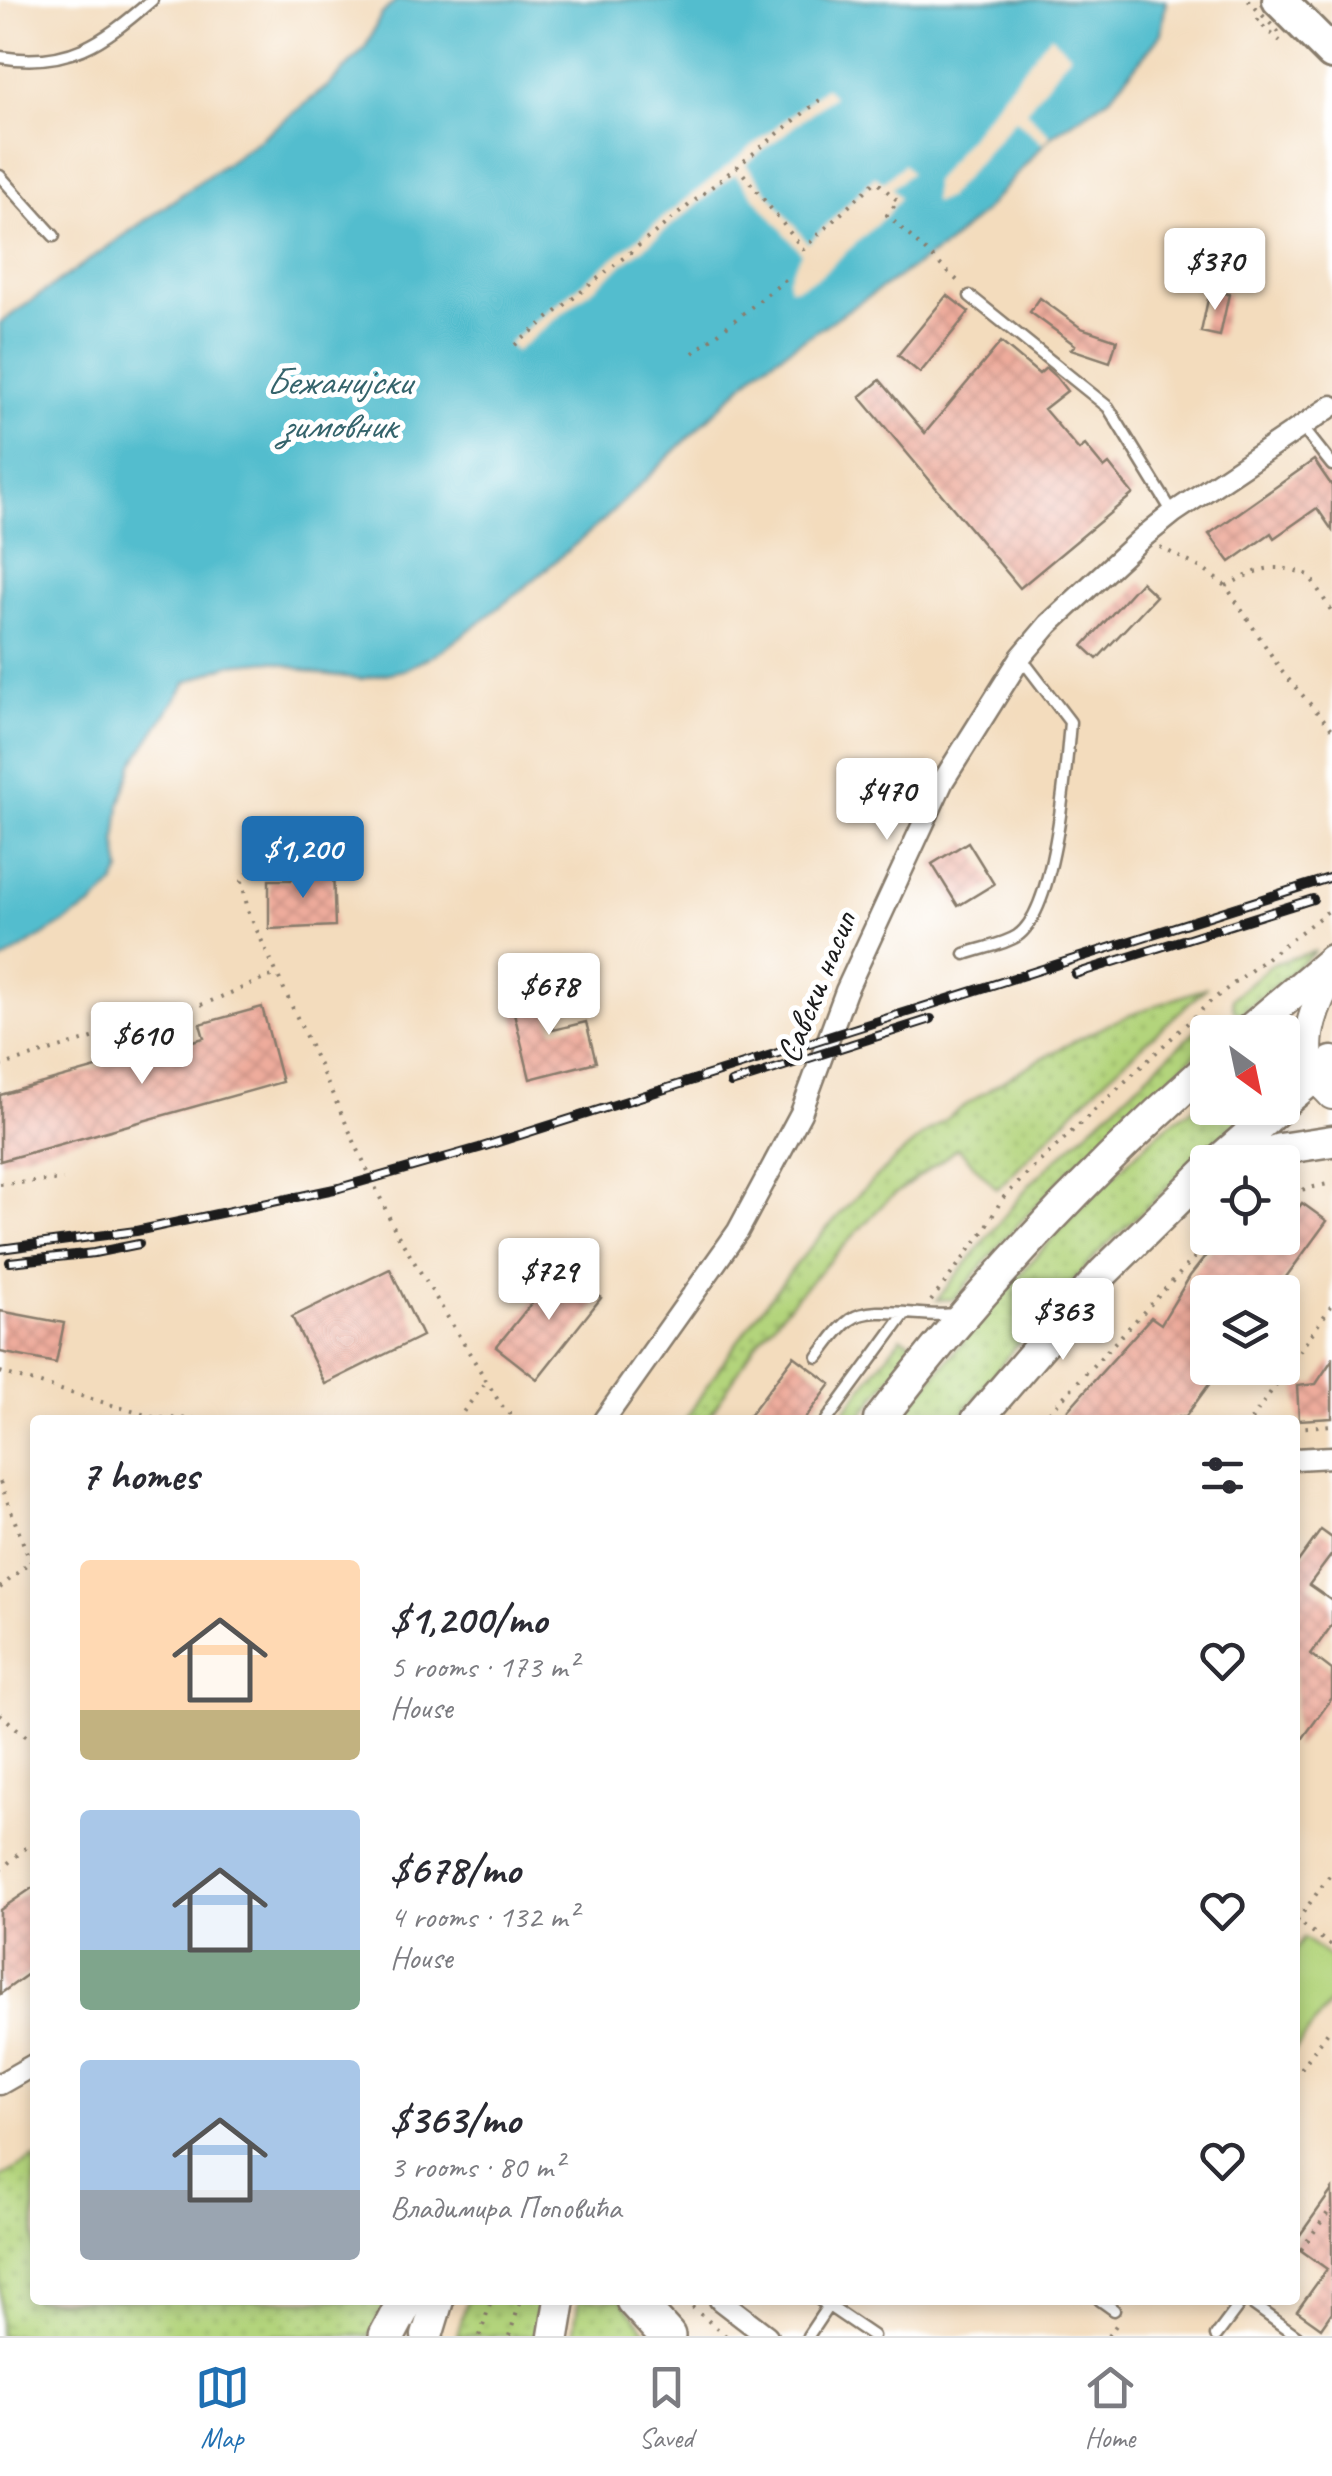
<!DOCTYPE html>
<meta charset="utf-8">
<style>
body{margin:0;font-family:Caveat,sans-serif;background:#f7f7f7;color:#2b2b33;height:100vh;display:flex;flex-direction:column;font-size:38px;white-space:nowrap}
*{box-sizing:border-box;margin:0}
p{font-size:32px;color:#7c7c81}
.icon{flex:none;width:55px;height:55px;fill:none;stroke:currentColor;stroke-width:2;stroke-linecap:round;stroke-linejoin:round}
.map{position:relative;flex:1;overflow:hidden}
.sheet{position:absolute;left:30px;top:1415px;width:1270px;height:890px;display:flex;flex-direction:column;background:#fff;border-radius:10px;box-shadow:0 5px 15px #0003}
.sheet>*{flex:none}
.needle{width:65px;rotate:147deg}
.buttons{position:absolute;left:1190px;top:1015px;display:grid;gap:20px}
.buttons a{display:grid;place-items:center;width:110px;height:110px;border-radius:10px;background:#fff;box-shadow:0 5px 15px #0003;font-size:50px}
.price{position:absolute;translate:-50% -85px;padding:0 22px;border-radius:10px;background:#fff;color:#222;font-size:32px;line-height:65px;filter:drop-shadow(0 2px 5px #0008)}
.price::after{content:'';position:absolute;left:50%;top:60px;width:30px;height:22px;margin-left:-15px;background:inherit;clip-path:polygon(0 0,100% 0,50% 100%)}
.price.active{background:#1f6fb2;color:#fff}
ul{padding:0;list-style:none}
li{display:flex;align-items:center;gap:30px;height:250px;padding:0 50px}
li span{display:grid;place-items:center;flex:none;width:280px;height:200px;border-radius:10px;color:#555}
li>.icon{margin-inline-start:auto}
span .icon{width:120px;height:120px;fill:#fffc;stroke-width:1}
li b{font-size:42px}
h2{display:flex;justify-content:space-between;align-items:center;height:120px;padding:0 50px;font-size:42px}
.tabs{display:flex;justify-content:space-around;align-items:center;height:140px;border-top:2px solid #e1e1e2;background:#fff;font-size:28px;color:#7c7c81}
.tabs a{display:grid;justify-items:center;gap:5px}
.tabs .active{color:#1f6fb2}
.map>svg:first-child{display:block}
.grass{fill:url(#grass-dots);stroke:#68784c;stroke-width:2.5}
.pitch{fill:#b3d47c;stroke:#68784c;stroke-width:2.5}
.water{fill:#53bdce;stroke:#386c75;stroke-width:2.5}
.pier{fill:#f3dcbd}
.building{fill:url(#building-cross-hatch)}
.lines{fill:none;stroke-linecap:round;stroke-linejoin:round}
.service-casing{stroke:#887c6c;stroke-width:15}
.minor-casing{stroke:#887c6c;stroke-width:25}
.tertiary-casing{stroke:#887c6c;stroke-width:32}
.secondary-casing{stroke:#887c6c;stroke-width:35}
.primary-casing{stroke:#887c6c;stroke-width:38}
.trunk-casing{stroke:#887c6c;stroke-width:40}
.path{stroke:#887c6c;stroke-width:4;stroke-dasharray:2.5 8;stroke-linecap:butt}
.service{stroke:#fff;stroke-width:10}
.minor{stroke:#fff;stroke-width:20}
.tertiary{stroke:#fff;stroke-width:28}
.secondary{stroke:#fff;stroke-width:30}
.primary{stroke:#fff;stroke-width:32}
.trunk{stroke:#fff;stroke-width:35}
.rail-casing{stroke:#1c1c1c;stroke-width:10}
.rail{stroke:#fff;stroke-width:6;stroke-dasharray:19;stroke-linecap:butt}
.path-bridge{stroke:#887c6c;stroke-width:4;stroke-dasharray:2.5 8;stroke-linecap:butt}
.labels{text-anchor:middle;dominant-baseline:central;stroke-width:10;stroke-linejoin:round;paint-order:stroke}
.street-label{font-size:35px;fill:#1c1c1c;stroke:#fff}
.water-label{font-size:38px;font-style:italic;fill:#35646c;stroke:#fff}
</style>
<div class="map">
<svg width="1332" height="2336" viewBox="0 0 1332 2336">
<defs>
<pattern id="grass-dots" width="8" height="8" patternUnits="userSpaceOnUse" patternTransform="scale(2.5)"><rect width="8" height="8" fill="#b3d47c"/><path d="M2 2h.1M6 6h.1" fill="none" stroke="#99b56b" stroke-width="1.8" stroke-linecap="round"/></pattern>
<pattern id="building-cross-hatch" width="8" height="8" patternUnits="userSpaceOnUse" patternTransform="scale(2.5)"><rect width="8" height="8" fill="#eeac9c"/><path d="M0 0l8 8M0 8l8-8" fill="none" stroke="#cc9386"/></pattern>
</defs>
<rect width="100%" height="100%" fill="#fff"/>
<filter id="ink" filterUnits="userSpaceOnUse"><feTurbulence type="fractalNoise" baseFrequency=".01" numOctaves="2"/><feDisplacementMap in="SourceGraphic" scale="20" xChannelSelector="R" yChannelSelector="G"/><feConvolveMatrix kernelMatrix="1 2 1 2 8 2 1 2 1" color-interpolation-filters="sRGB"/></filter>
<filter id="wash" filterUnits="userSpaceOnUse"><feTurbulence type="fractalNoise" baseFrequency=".0048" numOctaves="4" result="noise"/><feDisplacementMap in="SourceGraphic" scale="40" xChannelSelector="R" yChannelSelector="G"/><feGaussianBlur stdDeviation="2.25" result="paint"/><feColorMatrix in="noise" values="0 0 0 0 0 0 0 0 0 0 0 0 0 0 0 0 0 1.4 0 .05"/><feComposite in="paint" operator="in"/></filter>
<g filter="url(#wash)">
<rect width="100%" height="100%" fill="#f3dcbd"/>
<path class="grass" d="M1316,951L1241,1014L1234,1010L1232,998L1272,964Z
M1207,987L1106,1078L997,1189L958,1148L887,1200L795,1298L755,1345L707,1420H685C747,1322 833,1207 924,1135C980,1092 1044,1055 1107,1025C1139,1010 1174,1000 1207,987Z
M1206,1021L1215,1024L1219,1032H1208L1207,1044L1074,1165L1004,1240L955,1299L937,1300L1031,1183Z
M1207,1101L1208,1108H1252L1099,1252L1014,1348L958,1420H900C962,1339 1029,1260 1101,1188C1134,1156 1165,1121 1207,1101Z
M901,1337L916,1344L858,1420H838Z
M35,2158V2300H388L369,2336H0V2178Z
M467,2300H543L535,2336H457Z
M579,2300H621L650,2336H573Z"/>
<path class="pitch" d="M1304,1938L1332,1959V2000L1295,2050V1951Z"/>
<path class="water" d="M396,0H1166L1161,34L1110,97L1051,136L983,212L948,244L760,368L606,518L523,589L443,650L404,670L361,679L315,673L272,661L228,665L187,682L133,764L120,805L116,840L121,871L114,885L93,905L0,962V323L256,142L328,86L365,48L381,15Z"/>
<path class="pier" d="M1050,35L1070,54L1026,111L1051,136L1043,144L1015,119L947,198L933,203V182Z
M825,87L833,96L746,164L808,243L875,176L883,182L904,164L911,173L892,188L900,198L887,215L820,276L797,288H790L788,278L801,253L735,174L515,352L508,343Z"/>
<g id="blocks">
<path class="building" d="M1210,290L1229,294L1220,336L1201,332Z
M947,295L969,312L920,373L898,355Z
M1040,298L1081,328L1117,340L1110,362L1071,349L1075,345L1030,312Z
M1001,342L1039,374L1046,368L1056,377L1067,391L1044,409L1079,450L1085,445L1104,468L1109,464L1133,494L1020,588L860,397L880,380L925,433Z
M1314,460L1332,486V530L1317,508L1274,538L1271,533L1230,562L1209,534Z
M1141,582L1156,596L1097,659L1083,646Z
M968,842L994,884L958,906L932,864Z
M333,870L335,926L269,929V880H292L297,871Z
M542,988L553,1030L586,1022L596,1062L530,1079L510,996Z
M262,1007L282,1082L0,1161V1095L204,1038L200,1024Z
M1302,1203L1327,1221L1275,1292H1208V1339L1198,1352L1208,1358V1368H1221L1186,1416L1161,1420H1059L1151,1317L1161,1324L1190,1276L1209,1252L1228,1238H1282V1231Z
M561,1267L601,1298L537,1379L496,1347Z
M390,1269L422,1336L325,1384L292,1317Z
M0,1311L64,1323L56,1363L0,1352Z
M794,1356L831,1384L804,1420H746Z
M1332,1360V1418L1299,1420L1297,1386L1316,1384Z
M1321,1530L1332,1538V1554L1309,1585L1332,1601V1625L1311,1654L1332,1670V1698L1295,1749V1566Z
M35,1886V1969L0,1994V1910Z
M1332,2190V2312L1321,2328L1297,2311L1327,2269L1295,2246V2242Z"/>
</g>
</g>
<g filter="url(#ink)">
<use href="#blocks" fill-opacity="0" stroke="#887c6c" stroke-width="2.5"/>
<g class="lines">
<g class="service-casing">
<path id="service" d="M0,57C69,68 102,43 152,0
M0,176L54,236
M970,296L1108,407L1173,513
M1302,427L1332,465
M965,954C981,948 1003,945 1017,936C1056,910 1066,768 1070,722L1021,658
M818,1357C828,1345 837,1329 850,1320C872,1303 924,1319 954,1314
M827,1420L904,1315
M820,2300L873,2336
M1100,2300L1114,2310
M1247,2300L1297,2336
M808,2336L828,2306
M1216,2336L1243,2300"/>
</g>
<g class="minor-casing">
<path id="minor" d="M604,1420L738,1231L801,1113L846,991L943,781L1021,657L1049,624L1142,538L1173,513L1332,406
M1295,1459L1332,1457
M0,2084L35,2064
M720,2300L767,2336"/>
</g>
<g class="tertiary-casing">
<path id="tertiary" d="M1332,977C1316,1000 1301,1040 1312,1069C1315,1079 1325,1087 1332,1095"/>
</g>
<g class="secondary-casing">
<path id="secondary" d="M1247,1032L1332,960
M1282,1104L1332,1062
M1217,1162L1279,1108
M1242,1162L1280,1149L1332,1141
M879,1420C978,1291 1086,1175 1208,1067
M977,1420L1103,1273L1208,1170
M427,2336L438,2300
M554,2336L560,2300"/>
</g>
<g class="primary-casing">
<path id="primary" d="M1279,0L1332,53"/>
</g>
<g class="trunk-casing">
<path id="trunk" d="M634,2300L667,2336
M387,2336L406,2300"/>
</g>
<path class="path" d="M1259,19L1257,21L1280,41
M737,166L803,249L876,181L898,201L887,215L961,284
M515,345L826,95
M693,353L788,278
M1160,547L1201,568L1226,586L1283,673L1332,729
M1226,586C1261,568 1271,562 1309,575L1332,612
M311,839C273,845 263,849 242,881L248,911L396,1232L501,1405L516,1420
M0,1066L204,1004L276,974
M0,1184L63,1180
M1282,1194L1332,1183
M931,1301L984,1231L1002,1199L1033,1168L1211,1001L1332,908
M0,1372L156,1418L244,1420
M457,1420L486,1382
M1042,1420L1213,1238
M1251,1420L1332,1305
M1295,1428L1332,1425
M0,1482L30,1561
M0,1588L35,1557
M0,1714L35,1744
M0,1870L35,1840
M1295,1919L1332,1946
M1297,1921L1332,1872
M1295,2077L1332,2026
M1295,2258L1332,2207
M684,2300L726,2336
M480,2336L491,2300
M509,2336L521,2300
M1108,2336L1117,2324"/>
<use href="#service" class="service"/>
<use href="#minor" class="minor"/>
<use href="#tertiary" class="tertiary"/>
<use href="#secondary" class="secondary"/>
<use href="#primary" class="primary"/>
<use href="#trunk" class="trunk"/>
<g class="rail-casing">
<path id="rail" d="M1075,974L1313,899
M731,1083L931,1019
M0,1249L136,1231L339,1188L479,1148L1332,877
M10,1262L94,1253L139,1244"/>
</g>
<use href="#rail" class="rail"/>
<path class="path-bridge" d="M1248,0L1284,38"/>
</g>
</g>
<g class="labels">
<g class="street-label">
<text transform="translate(816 987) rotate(-68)">Савски насип</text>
</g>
<g class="water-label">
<text x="338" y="381">Бежанијски<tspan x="338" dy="44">зимовник</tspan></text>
</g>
</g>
</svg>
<div class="buttons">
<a><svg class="needle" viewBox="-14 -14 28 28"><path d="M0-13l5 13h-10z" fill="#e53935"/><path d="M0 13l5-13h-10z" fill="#7c7c81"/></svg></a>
<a><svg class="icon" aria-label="locate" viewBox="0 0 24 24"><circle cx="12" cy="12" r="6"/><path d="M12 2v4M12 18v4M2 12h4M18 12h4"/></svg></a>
<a><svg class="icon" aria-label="layers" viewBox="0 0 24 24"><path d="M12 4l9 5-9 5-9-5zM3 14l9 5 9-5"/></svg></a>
</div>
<b class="price" style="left:1215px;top:313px">$370</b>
<b class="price" style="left:887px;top:843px">$470</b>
<b class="price active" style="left:303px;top:901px">$1,200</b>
<b class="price" style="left:549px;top:1038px">$678</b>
<b class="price" style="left:142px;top:1087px">$610</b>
<b class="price" style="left:549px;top:1323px">$729</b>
<b class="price" style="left:1063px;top:1363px">$363</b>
<section class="sheet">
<h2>7 homes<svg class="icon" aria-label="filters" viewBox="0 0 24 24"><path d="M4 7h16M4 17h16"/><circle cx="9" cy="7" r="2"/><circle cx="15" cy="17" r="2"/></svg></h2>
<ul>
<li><span style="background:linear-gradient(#ffd9b3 75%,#c2b280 0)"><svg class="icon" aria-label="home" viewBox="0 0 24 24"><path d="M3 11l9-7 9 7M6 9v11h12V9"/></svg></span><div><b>$1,200/mo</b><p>5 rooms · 173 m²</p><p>House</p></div><svg class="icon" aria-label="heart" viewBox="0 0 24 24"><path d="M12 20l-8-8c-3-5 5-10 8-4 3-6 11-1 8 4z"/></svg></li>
<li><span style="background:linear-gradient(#a9c7e8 70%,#7fa58c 0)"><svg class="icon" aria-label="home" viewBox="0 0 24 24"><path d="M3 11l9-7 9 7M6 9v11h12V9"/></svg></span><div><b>$678/mo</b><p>4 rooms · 132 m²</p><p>House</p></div><svg class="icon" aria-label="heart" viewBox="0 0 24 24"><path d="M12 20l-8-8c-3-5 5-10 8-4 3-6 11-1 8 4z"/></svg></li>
<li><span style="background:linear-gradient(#a9c7e8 65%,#9aa5b1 0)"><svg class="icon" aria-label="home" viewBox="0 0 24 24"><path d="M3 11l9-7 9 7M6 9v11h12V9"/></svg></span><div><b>$363/mo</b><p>3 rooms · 80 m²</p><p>Владимира Поповића</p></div><svg class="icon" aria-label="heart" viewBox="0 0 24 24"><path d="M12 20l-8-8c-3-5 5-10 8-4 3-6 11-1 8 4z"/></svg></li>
</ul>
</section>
</div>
<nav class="tabs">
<a class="active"><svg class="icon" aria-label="map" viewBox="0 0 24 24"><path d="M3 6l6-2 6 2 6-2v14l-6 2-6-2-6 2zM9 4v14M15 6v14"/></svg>Map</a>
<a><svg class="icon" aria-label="saved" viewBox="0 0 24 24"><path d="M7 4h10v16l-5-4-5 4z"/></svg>Saved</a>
<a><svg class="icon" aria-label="home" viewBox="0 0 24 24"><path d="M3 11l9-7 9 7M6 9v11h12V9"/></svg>Home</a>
</nav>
